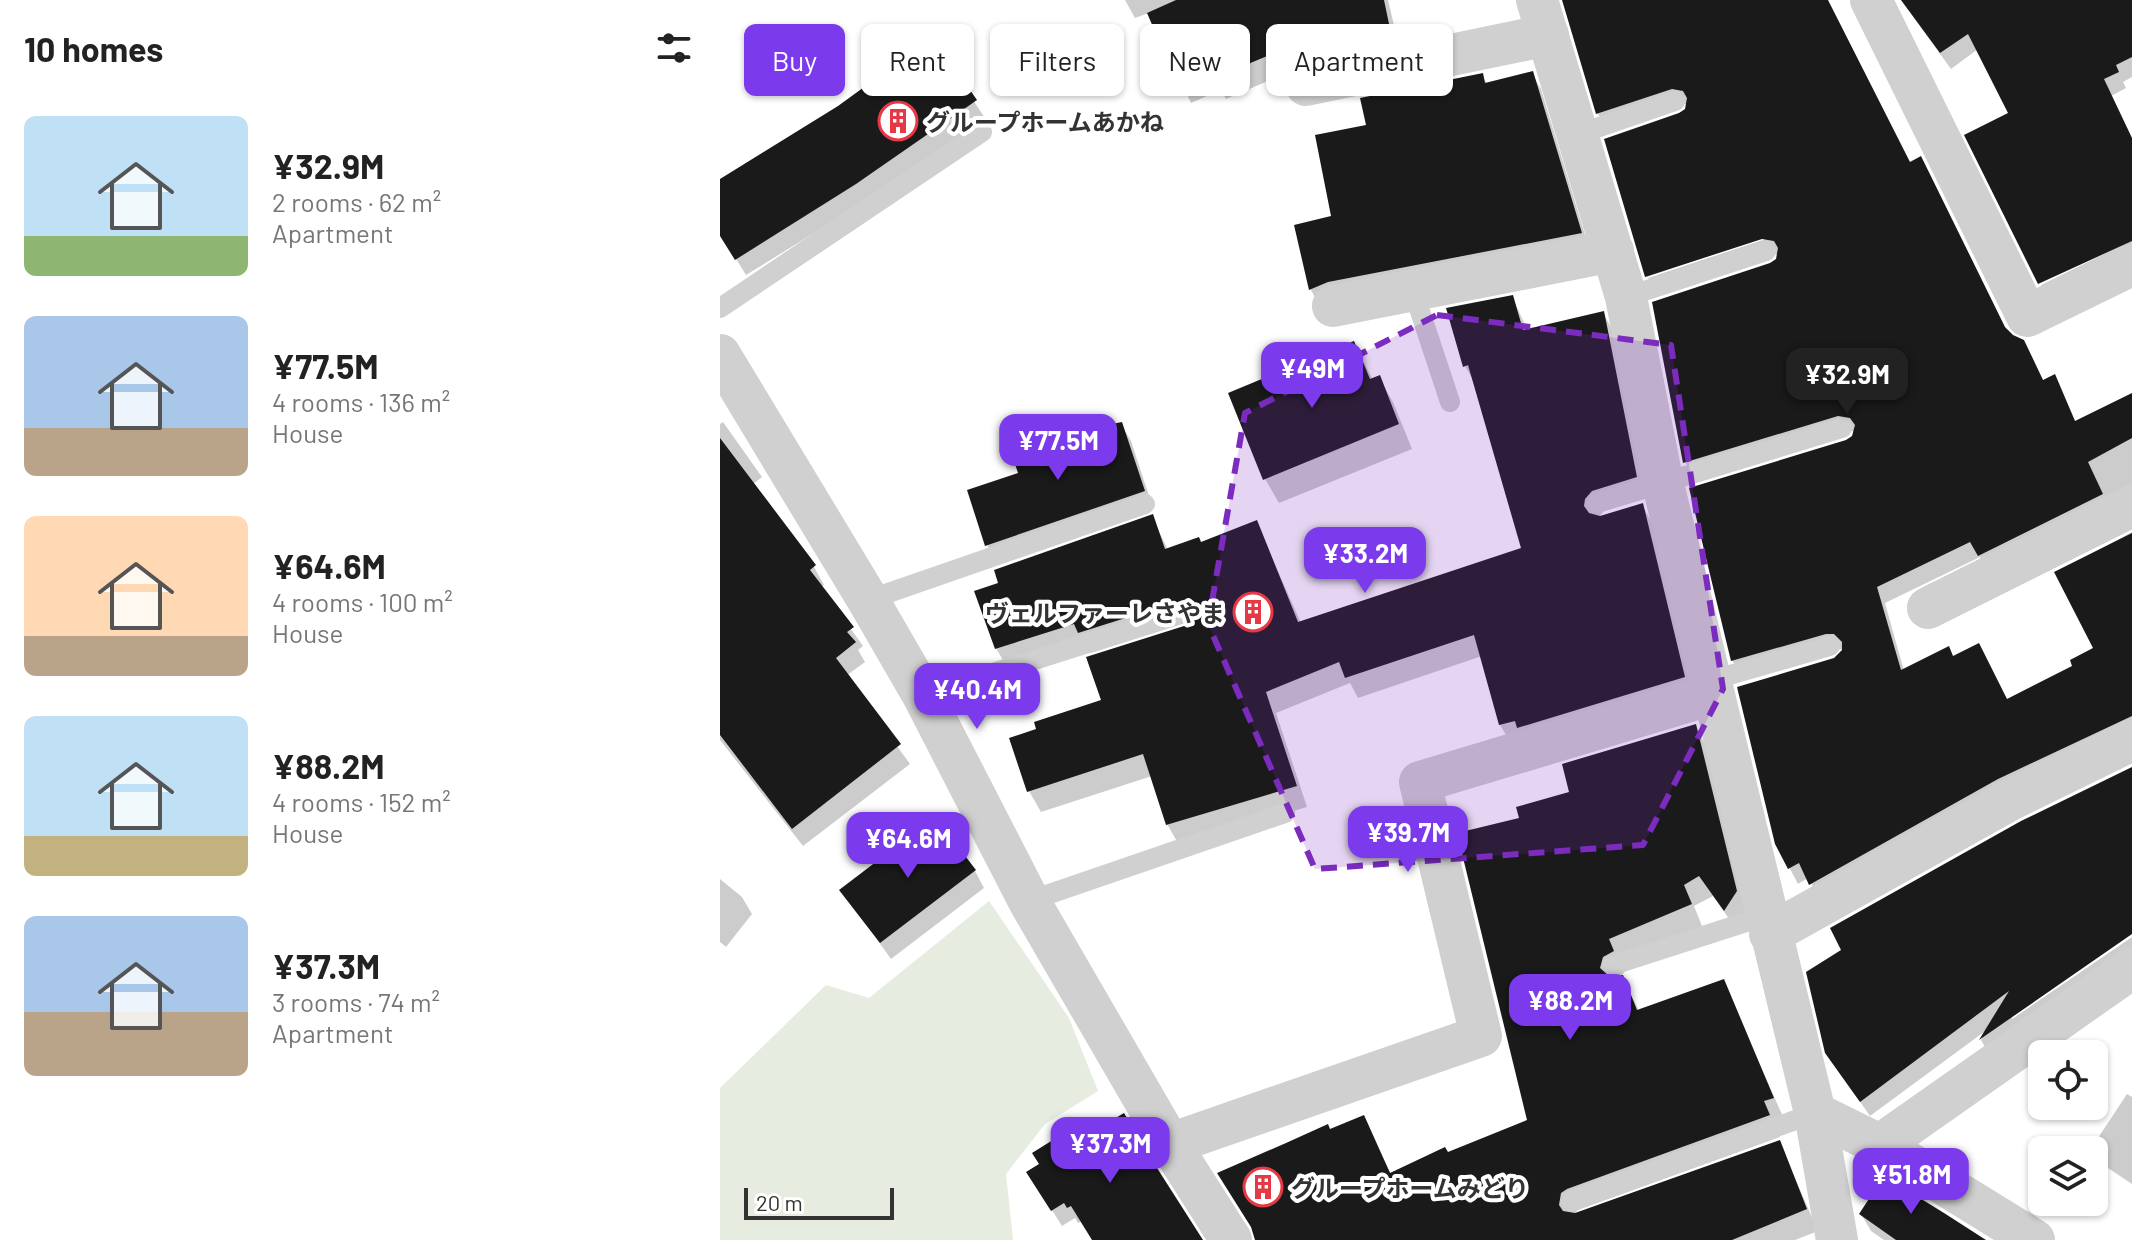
<!DOCTYPE html>
<meta charset="utf-8">
<style>
body{margin:0;font-family:Barlow,"Noto Sans JP",sans-serif;background:#f2f2f2;color:#222;height:100vh;display:flex;flex-direction:column;font-size:30px;white-space:nowrap}
*{box-sizing:border-box;margin:0}
p{font-size:26px;color:#767676}
.icon{flex:none;width:44px;height:44px;fill:none;stroke:currentColor;stroke-width:2;stroke-linecap:round;stroke-linejoin:round}
.map{position:relative;flex:1;overflow:hidden}
.side{display:flex;flex-direction:column;background:#fff;width:720px}
.side>*{flex:none}
.top-card{position:absolute;left:24px;top:24px;width:760px;height:72px;display:flex;gap:16px}
.tools{position:absolute;left:1308px;top:1040px;display:grid;gap:16px}
.tools a{display:grid;place-items:center;width:80px;height:80px;border-radius:12px;background:#fff;box-shadow:0 2px 6px #0004;font-size:40px}
.scale{position:absolute;left:24px;bottom:20px;width:150px;box-sizing:border-box;padding-left:8px;border:4px solid #333;border-top:0;font-size:22px;line-height:28px;white-space:nowrap;color:#333;-webkit-text-stroke:6px #fff;paint-order:stroke}
.price{position:absolute;translate:-50% -68px;padding:0 18px;border-radius:16px;background:#7c3aed;color:#fff;font-size:26px;line-height:52px;filter:drop-shadow(0 2px 4px #0008)}
.price::after{content:'';position:absolute;left:50%;top:48px;width:24px;height:18px;margin-left:-12px;background:inherit;clip-path:polygon(0 0,100% 0,50% 100%)}
.price.active{background:#222;color:#fff}
ul{padding:0;list-style:none}
li{display:flex;align-items:center;gap:24px;height:200px;padding:0 24px}
li span{display:grid;place-items:center;flex:none;width:224px;height:160px;border-radius:12px;color:#555}
li>.icon{margin-inline-start:auto}
span .icon{width:96px;height:96px;fill:#fffc;stroke-width:1}
li b{font-size:34px}
h2{display:flex;justify-content:space-between;align-items:center;height:96px;padding:0 24px;font-size:34px}
.chip{padding:0 28px;border-radius:12px;background:#fff;box-shadow:0 2px 6px #0004;font-size:28px;line-height:72px}
.chip.active{background:#7c3aed;color:#fff}
main{display:flex;flex:1;min-height:0}
.map>svg:first-child{display:block}
.green{fill:#e6ecdf}
.shadow{fill:#0003}
.building{fill:#1a1a1a}
.lines{fill:none;stroke-linecap:round;stroke-linejoin:round}
.service{stroke:#d0d0d0;stroke-width:20}
.minor{stroke:#d0d0d0;stroke-width:42}
.marked{fill:#7b2cbf;fill-opacity:0.2;stroke:#7b2cbf;stroke-width:6;stroke-dasharray:16 10;stroke-linejoin:round}
.labels{text-anchor:middle;dominant-baseline:central;stroke-width:8;stroke-linejoin:round;paint-order:stroke}
.poi-label{font-size:24px;font-weight:bold;fill:#333;stroke:#fff;text-anchor:start}
</style>
<main>
<section class="side">
<h2>10 homes<svg class="icon" aria-label="filters" viewBox="0 0 24 24"><path d="M4 7h16M4 17h16"/><circle cx="9" cy="7" r="2"/><circle cx="15" cy="17" r="2"/></svg></h2>
<ul>
<li><span style="background:linear-gradient(#bfe0f5 75%,#8fb573 0)"><svg class="icon" aria-label="home" viewBox="0 0 24 24"><path d="M3 11l9-7 9 7M6 9v11h12V9"/></svg></span><div><b>¥32.9M</b><p>2 rooms · 62 m²</p><p>Apartment</p></div></li>
<li><span style="background:linear-gradient(#a9c7e8 70%,#b9a48a 0)"><svg class="icon" aria-label="home" viewBox="0 0 24 24"><path d="M3 11l9-7 9 7M6 9v11h12V9"/></svg></span><div><b>¥77.5M</b><p>4 rooms · 136 m²</p><p>House</p></div></li>
<li><span style="background:linear-gradient(#ffd9b3 75%,#b9a48a 0)"><svg class="icon" aria-label="home" viewBox="0 0 24 24"><path d="M3 11l9-7 9 7M6 9v11h12V9"/></svg></span><div><b>¥64.6M</b><p>4 rooms · 100 m²</p><p>House</p></div></li>
<li><span style="background:linear-gradient(#bfe0f5 75%,#c2b280 0)"><svg class="icon" aria-label="home" viewBox="0 0 24 24"><path d="M3 11l9-7 9 7M6 9v11h12V9"/></svg></span><div><b>¥88.2M</b><p>4 rooms · 152 m²</p><p>House</p></div></li>
<li><span style="background:linear-gradient(#a9c7e8 60%,#b9a48a 0)"><svg class="icon" aria-label="home" viewBox="0 0 24 24"><path d="M3 11l9-7 9 7M6 9v11h12V9"/></svg></span><div><b>¥37.3M</b><p>3 rooms · 74 m²</p><p>Apartment</p></div></li>
</ul>
</section>
<div class="map">
<svg width="1412" height="1240" viewBox="0 0 1412 1240">
<rect width="100%" height="100%" fill="#fff"/>
<path class="green" d="M269,901L349,1018L378,1091L325,1124L286,1174L293,1240H0V1088L106,985L149,998Z"/>
<path class="shadow" d="M405,0H668L683,63L574,81L569,72L506,99L501,90L471,103L429,13L415,18Z
M843,0H1107L1190,164L1287,332L1323,382L1334,376L1356,423L1412,396V499L1268,571L1260,557L1165,603L1184,671L1233,658L1287,702L1355,667L1376,649L1336,573L1412,532V733L1100,899L1088,878L1078,884L1057,844L1114,660L1123,650L1116,648L1021,676L1012,660L1135,432L1128,430L974,478L965,462L1059,255L1052,254L936,292L928,278L1052,237L1051,234L927,277L886,140L967,110L968,105L961,103L887,129L878,114Z
M1181,0H1412V77L1403,82L1406,88L1391,96L1412,139V259L1329,299L1321,285L1411,241L1291,114L1258,49L1231,69Z
M213,40L265,118L146,201L26,275L0,233V182L119,108Z
M812,74L821,89L869,248L599,305L591,290L577,226L613,218L762,75L768,85Z
M792,297L808,331L883,313L895,334L928,498L884,511L878,518L922,505L934,526L976,698L792,745L780,725L762,656L638,698L630,683L556,713L587,807L459,845L447,824L432,776L321,812L309,791L292,739L383,702L475,620L371,653L366,644L288,669L276,648L280,584L432,517L448,550L481,545L536,522L581,623L804,549L757,387L745,366Z
M634,343L653,380L659,378L673,402L692,449L559,503L545,479Z
M3,422L42,477L32,485L94,567L104,585L101,587L143,646L138,650L145,662L126,676L190,764L83,846L0,740V424Z
M401,424L411,441L433,508L277,562L267,545L301,474L377,429Z
M975,726L987,747L1028,913L1017,930L993,896L974,906L982,926L900,961L904,973L901,975L919,1011L1003,982L1064,1119L1054,1123L1060,1137L858,1210L852,1216L1059,1142L1098,1231L1075,1240H542L610,1132L643,1117L671,1174L809,1121L802,820Z
M1412,769V932L1292,1014V1019L1412,937V955L1269,1054L1261,1040L1268,1029L1150,1116L1117,1069Z
M255,871L264,888L171,959L122,891Z
M0,879L22,897L32,914L6,947L0,942Z
M1407,1094L1412,1097V1184L1382,1164L1372,1147Z
M372,1135L480,1240H375L362,1221L358,1223L355,1218L342,1226L318,1188Z
M1141,1214L1261,1240H1164L1151,1231Z"/>
<path class="building" d="M456,0H664L673,43L561,62L559,51L492,79L488,70L458,84L427,13Z
M842,0H1108L1190,162L1201,156L1285,327L1293,335L1304,340L1323,380L1335,374L1355,421L1412,393V438L1368,462L1383,494L1258,556L1250,542L1157,587L1181,670L1229,646L1233,656L1259,643L1287,699L1352,666L1350,660L1373,648L1334,572L1412,533V716L1278,779L1089,885L1079,863L1068,869L1055,844L1017,687L1114,658L1122,650V642L1114,634H1106L1011,661L969,488L1126,440L1132,436L1135,425L1130,418L1118,416L963,463L932,302L1050,263L1056,259L1058,248L1054,241L1042,239L925,277L884,139L959,113L965,109L967,98L963,91L952,89L876,114Z
M1181,0H1412V57L1396,65L1399,72L1384,79L1412,138V241L1318,284L1244,135L1288,113L1248,34L1220,53Z
M213,37L257,100L136,184L15,260L0,236V179L118,106Z
M813,71L862,233L608,282L589,290L574,225L611,216L595,135L646,125L640,98L763,73L765,83Z
M793,295L803,330L884,311L917,477L872,491L865,499L864,506L869,513L880,516L923,503L965,677L797,728L795,721L779,725L754,635L625,678L619,662L546,692L577,786L446,825L423,754L307,792L289,738L316,729L314,722L381,700L366,657L464,626L470,622L473,611L468,604L456,602L358,633L354,624L275,649L254,591L278,583L274,570L433,514L445,549L479,537L481,542L537,520L578,622L801,548L748,365L743,367L726,308Z
M634,341L650,379L660,375L679,424L543,480L508,393Z
M362,414L378,427L402,422L425,491L265,546L247,490L298,473L292,455L355,431Z
M0,438L96,565L90,570L134,627L127,632L136,642L116,658L181,744L72,829L0,735Z
M976,724L1017,891L1004,911L979,876L964,885L972,904L889,939L894,951L883,957L880,968L890,977L903,975L917,1010L1004,979L1054,1098L1044,1101L1050,1115L847,1189L841,1193L839,1205L843,1211L855,1213L1060,1140L1087,1209L1012,1240H535L531,1227L497,1173L566,1143L608,1124L610,1129L644,1115L670,1173L725,1147L728,1152L807,1120L737,833L799,818L796,807L849,792L842,764Z
M1412,767V934L1259,1040L1289,991L1140,1102L1105,1053L1086,972L1121,950L1110,928L1301,821Z
M215,817L256,870L160,943L119,890Z
M404,1113L430,1157L483,1240H372L351,1206L347,1208L344,1203L331,1211L306,1172L319,1164L312,1153L365,1120L372,1132Z
M1164,1176L1224,1213L1266,1240H1176L1139,1214Z"/>
<g class="lines">
<path class="service" d="M859,134L955,101
M693,290L730,402
M906,297L1046,251
M0,308L262,132
M877,503L1122,428
M148,600L425,504
M989,681L1110,646
M203,695L460,614
M309,901L565,813
M893,965L1045,916
M851,1201L1095,1113"/>
<path class="minor" d="M817,0L906,297L943,484L1095,1113L1117,1240
M1151,0L1307,316L1412,265
M586,85L828,35
M613,306L893,251
M0,355L148,600L203,695L309,901L450,1144L511,1240
M1208,608L1412,506
M1050,934L1290,800L1412,740
M1095,1113L1160,1145L1314,1240
M450,1144L761,1036L700,782L993,694
M1160,1145L1412,968"/>
</g>
<path class="marked" d="M717,315L951,345L1003,689L923,845L595,869L488,624L525,413Z"/>
<defs>
<g id="building-ring" transform="scale(2)"><circle r="9.5" fill="#fff" stroke="#e63946" stroke-width="1.5"/><path d="M-4-6H4V6H1V3H-1V6H-4ZM-2.5-4.3h1.7v1.8h-1.7ZM.8-4.3h1.7v1.8H.8ZM-2.5-1h1.7V.8h-1.7ZM.8-1h1.7V.8H.8Z" fill="#e63946"/></g>
</defs>
<g fill-rule="evenodd">
<use href="#building-ring" x="178" y="121"/>
<use href="#building-ring" x="533" y="612"/>
<use href="#building-ring" x="543" y="1187"/>
</g>
<g class="labels">
<g class="poi-label">
<text x="206" y="121">グループホームあかね</text>
<text x="505" y="612" text-anchor="end">ヴェルファーレさやま</text>
<text x="571" y="1187">グループホームみどり</text>
</g>
</g>
</svg>
<div class="tools">
<a><svg class="icon" aria-label="locate" viewBox="0 0 24 24"><circle cx="12" cy="12" r="6"/><path d="M12 2v4M12 18v4M2 12h4M18 12h4"/></svg></a>
<a><svg class="icon" aria-label="layers" viewBox="0 0 24 24"><path d="M12 4l9 5-9 5-9-5zM3 14l9 5 9-5"/></svg></a>
</div>
<div class="scale">20 m</div>
<b class="price" style="left:592px;top:410px">¥49M</b>
<b class="price active" style="left:1127px;top:416px">¥32.9M</b>
<b class="price" style="left:338px;top:482px">¥77.5M</b>
<b class="price" style="left:645px;top:595px">¥33.2M</b>
<b class="price" style="left:257px;top:731px">¥40.4M</b>
<b class="price" style="left:688px;top:874px">¥39.7M</b>
<b class="price" style="left:188px;top:880px">¥64.6M</b>
<b class="price" style="left:850px;top:1042px">¥88.2M</b>
<b class="price" style="left:390px;top:1185px">¥37.3M</b>
<b class="price" style="left:1191px;top:1216px">¥51.8M</b>
<div class="top-card">
<a class="chip active">Buy</a>
<a class="chip">Rent</a>
<a class="chip">Filters</a>
<a class="chip">New</a>
<a class="chip">Apartment</a>
</div>
</div>
</main>
